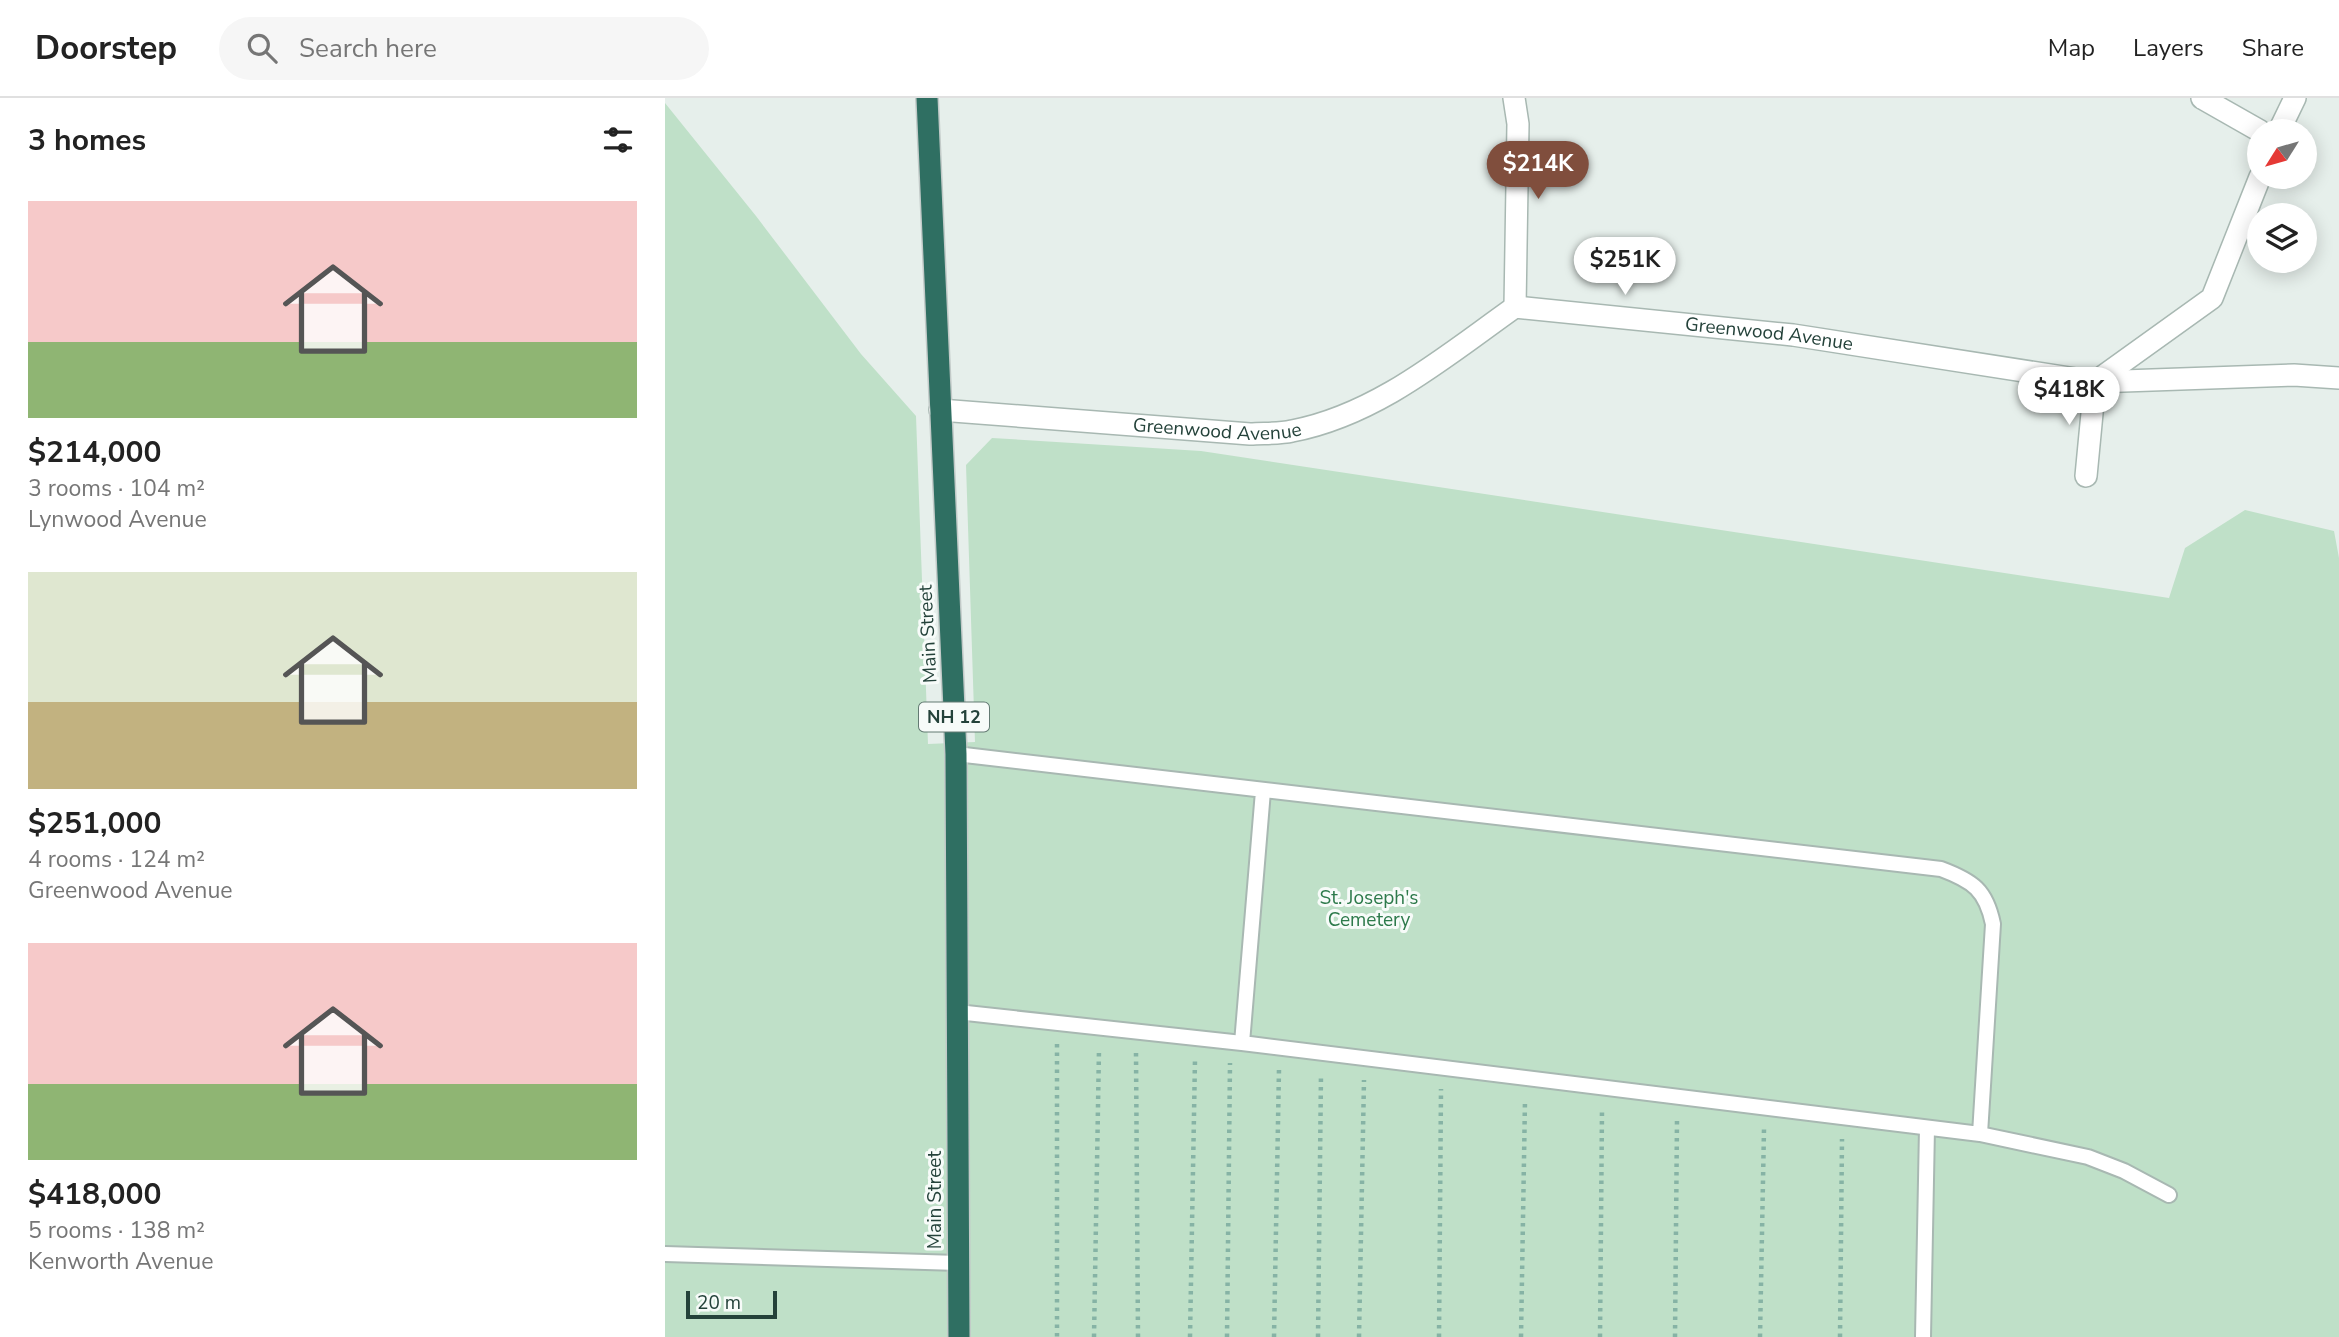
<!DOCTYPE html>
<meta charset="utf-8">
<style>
body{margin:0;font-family:"Nunito Sans",sans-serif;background:#f6f6f6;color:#222;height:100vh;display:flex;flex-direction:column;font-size:26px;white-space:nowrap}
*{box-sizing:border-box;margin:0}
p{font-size:23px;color:#767676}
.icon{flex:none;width:38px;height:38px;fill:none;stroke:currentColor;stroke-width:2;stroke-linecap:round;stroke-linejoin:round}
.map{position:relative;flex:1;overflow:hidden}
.side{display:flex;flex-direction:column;background:#fff;width:665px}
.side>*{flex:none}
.needle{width:46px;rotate:233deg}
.fabs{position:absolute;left:1582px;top:21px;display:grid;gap:14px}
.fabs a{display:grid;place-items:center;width:70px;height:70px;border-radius:50%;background:#fff;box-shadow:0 4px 18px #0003;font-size:35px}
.scale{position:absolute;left:21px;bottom:18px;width:91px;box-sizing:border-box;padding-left:7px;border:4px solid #24423a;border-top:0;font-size:19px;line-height:24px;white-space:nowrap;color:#24423a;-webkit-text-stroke:5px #f7fbf9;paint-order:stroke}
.price{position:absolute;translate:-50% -60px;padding:0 16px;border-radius:24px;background:#fff;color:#222;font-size:23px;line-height:46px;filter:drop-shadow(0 2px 4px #0008)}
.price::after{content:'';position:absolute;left:50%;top:42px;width:21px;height:16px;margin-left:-10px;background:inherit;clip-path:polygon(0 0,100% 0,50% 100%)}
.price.selected{background:#804e3d;color:#fff}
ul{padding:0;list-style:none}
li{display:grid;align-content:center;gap:14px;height:371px;padding:0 28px}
li span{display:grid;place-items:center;height:217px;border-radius:0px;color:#555}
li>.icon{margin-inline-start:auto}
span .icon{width:126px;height:126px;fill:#fffc;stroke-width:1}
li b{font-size:30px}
h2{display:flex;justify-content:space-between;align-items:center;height:84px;padding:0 28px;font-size:30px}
header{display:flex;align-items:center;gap:42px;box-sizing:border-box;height:98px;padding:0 35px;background:#fff;border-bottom:2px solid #e0e0e0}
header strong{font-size:33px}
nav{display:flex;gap:38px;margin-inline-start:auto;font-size:24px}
.search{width:490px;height:63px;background:#f6f6f6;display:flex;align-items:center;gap:18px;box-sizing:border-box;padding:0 24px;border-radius:38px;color:#767676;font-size:26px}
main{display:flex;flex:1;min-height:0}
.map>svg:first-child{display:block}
.green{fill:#bfe0c8}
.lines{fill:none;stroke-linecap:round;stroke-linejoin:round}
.lane-casing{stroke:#a8b8b2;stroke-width:18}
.street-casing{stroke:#a8b8b2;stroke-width:24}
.highway-casing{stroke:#c2cac8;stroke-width:24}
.path{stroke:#86b3a5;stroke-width:4.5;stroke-dasharray:3.5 5;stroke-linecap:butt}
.lane{stroke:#fff;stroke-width:14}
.street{stroke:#fff;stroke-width:21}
.highway{stroke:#2f6f62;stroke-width:21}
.labels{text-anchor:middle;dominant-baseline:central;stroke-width:6;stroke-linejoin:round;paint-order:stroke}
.shield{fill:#f7fbf9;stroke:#637a73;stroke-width:2}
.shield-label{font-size:18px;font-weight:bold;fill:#24423a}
.street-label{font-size:19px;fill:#24423a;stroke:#f7fbf9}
.park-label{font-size:19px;fill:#2d7a4b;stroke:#f7fbf9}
</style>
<header>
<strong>Doorstep</strong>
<div class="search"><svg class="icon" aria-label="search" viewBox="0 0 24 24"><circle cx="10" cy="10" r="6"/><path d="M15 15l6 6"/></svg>Search here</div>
<nav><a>Map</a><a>Layers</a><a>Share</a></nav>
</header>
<main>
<section class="side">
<h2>3 homes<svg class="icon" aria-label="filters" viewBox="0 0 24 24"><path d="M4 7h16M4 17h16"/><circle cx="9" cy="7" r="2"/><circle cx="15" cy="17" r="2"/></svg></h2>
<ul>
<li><span style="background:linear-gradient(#f6c9c9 65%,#8fb573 0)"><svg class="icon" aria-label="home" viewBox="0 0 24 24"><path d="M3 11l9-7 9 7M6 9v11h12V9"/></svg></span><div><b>$214,000</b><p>3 rooms · 104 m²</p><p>Lynwood Avenue</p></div></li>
<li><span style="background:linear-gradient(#dfe7d0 60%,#c2b280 0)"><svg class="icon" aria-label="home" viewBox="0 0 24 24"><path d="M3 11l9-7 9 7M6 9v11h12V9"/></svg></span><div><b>$251,000</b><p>4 rooms · 124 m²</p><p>Greenwood Avenue</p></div></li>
<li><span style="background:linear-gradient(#f6c9c9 65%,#8fb573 0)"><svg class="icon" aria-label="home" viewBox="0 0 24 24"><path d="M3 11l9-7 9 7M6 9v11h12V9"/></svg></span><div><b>$418,000</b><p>5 rooms · 138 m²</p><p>Kenworth Avenue</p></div></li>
</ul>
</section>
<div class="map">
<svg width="1674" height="1239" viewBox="0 0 1674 1239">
<rect width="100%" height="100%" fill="#e6efeb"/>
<path class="green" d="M0,5L91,118L196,256L251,318L263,646L310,644L301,367L327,340L536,353L1504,500L1520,450L1580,412L1669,433L1674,460V1239H0Z"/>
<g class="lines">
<g class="lane-casing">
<path id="lane" d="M291,656L1276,771C1308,783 1321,792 1328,826L1315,1036L577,945L292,914
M577,945L598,693
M1315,1036L1423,1059L1459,1073L1504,1097
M0,1156L293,1165
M1258,1239L1262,1030"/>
</g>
<g class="street-casing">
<g id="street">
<path d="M849,0L853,26L850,209"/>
<path d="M1537,0L1595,33"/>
<path d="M1614,33L1630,0"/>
<path id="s1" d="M275,312L585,336C599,335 614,336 627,333C712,317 782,257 850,209L1128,237L1430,284L1629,277L1674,280"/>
<path d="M1421,378L1430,284L1547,200L1595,79"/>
</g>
</g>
<g class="highway-casing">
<path id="highway" d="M262,0L291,656L294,1239"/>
</g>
<path class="path" d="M392,946V1239
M471,955L473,1239
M429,1239L434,951
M525,1239L530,961
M562,1239L565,965
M609,1239L614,971
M653,1239L656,976
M694,1239L699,982
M774,1239L776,991
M856,1239L860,1002
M935,1239L937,1011
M1010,1239L1012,1021
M1095,1239L1099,1031
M1175,1239L1177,1041"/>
<use href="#lane" class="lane"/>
<use href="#street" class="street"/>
<use href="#highway" class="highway"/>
</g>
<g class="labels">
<rect class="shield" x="254" y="604.5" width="70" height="29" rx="5"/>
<g class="shield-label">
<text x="289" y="619">NH 12</text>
</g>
<g class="street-label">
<text stroke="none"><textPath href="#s1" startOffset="866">Greenwood Avenue</textPath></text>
<text stroke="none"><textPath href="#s1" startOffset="278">Greenwood Avenue</textPath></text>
<text transform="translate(263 536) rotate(-93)">Main Street</text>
<text transform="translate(270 1102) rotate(-90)">Main Street</text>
</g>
<g class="park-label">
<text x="704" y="800">St. Joseph's<tspan x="704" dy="22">Cemetery</tspan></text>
</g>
</g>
</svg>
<div class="fabs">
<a><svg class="needle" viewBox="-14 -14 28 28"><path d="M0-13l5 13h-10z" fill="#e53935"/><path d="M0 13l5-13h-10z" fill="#767676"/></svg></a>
<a><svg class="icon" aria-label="layers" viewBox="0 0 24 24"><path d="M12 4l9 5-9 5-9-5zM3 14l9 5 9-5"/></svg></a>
</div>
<div class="scale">20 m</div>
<b class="price selected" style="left:873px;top:103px">$214K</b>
<b class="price" style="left:960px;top:199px">$251K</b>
<b class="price" style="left:1404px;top:329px">$418K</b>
</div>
</main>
